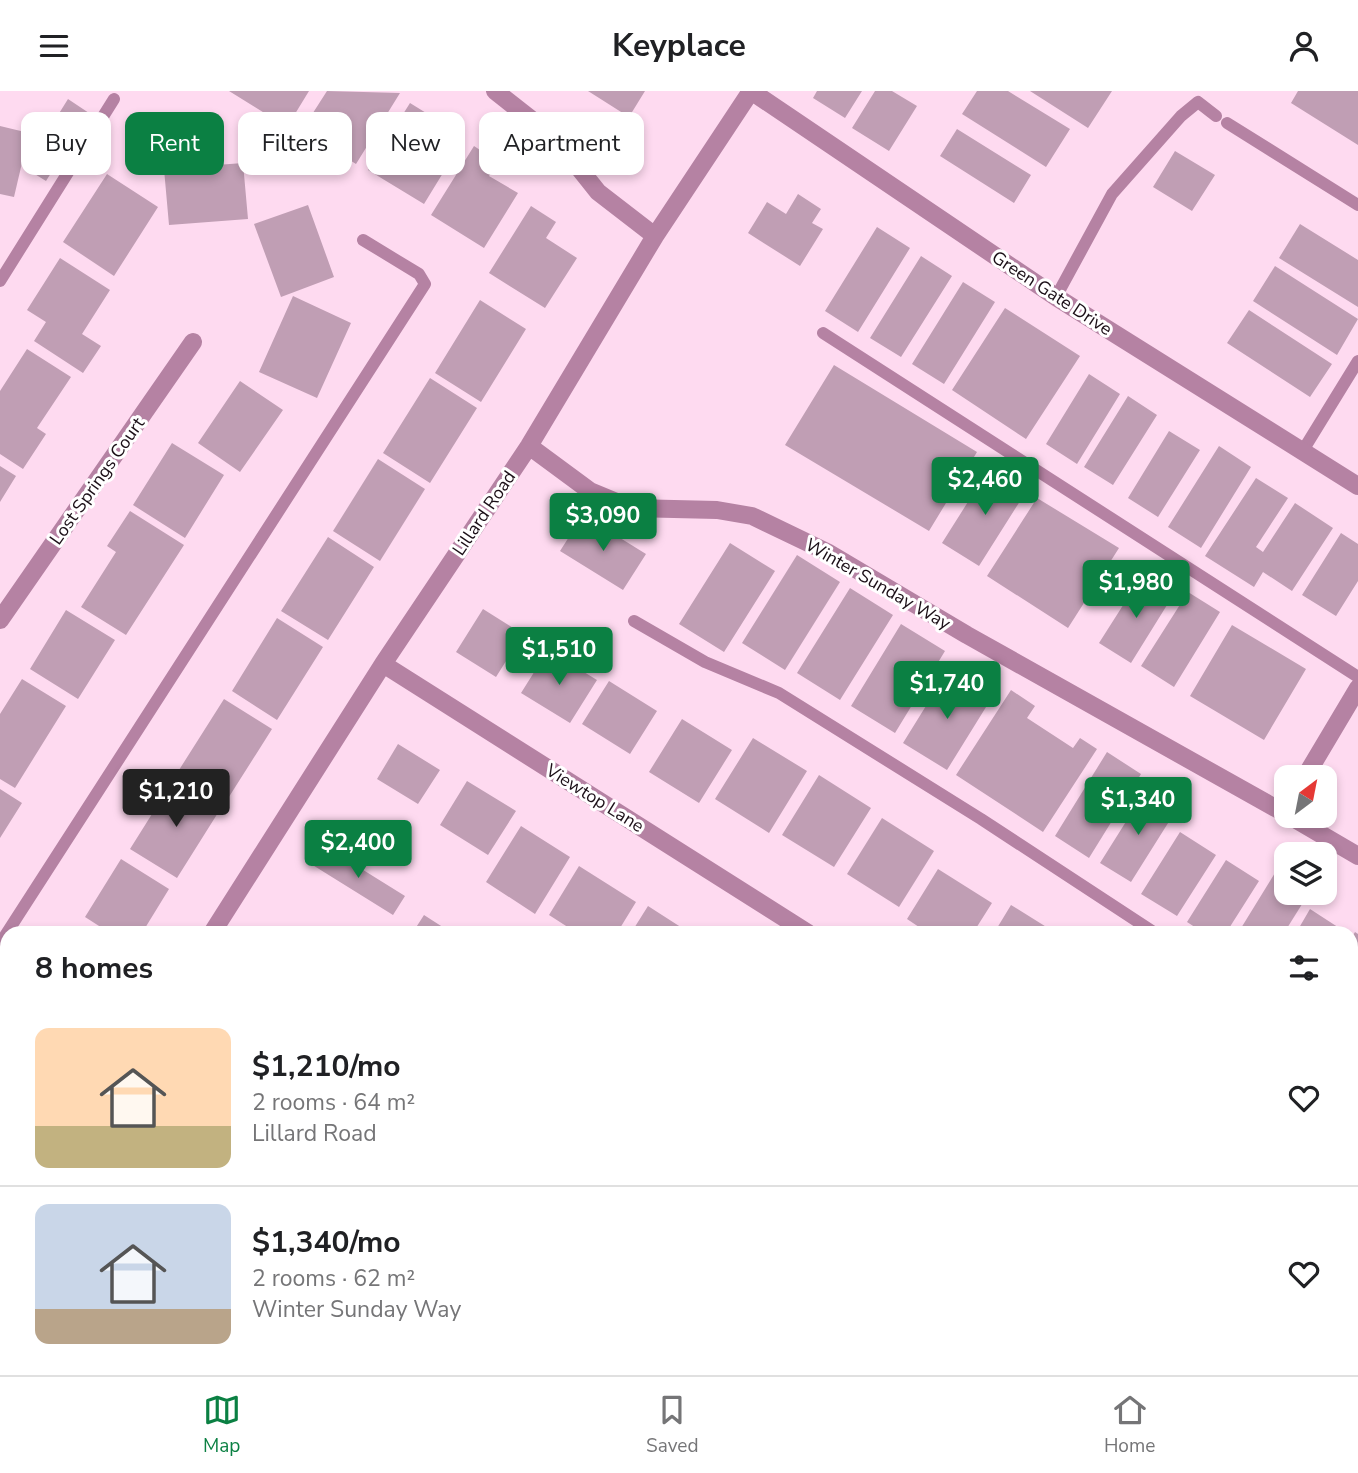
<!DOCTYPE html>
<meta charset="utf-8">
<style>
body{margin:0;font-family:"Nunito Sans",sans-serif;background:#f2f2f2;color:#202124;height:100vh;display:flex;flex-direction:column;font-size:26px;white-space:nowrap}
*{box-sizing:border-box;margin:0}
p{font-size:23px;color:#757577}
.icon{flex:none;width:38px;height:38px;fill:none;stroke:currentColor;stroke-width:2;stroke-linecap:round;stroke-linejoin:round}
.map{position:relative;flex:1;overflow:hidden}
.details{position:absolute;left:0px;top:835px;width:1358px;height:450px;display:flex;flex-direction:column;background:#fff;border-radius:21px 21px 0 0;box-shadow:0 4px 10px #0003}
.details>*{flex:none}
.hud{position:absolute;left:21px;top:21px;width:700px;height:63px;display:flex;gap:14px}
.needle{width:46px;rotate:32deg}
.tools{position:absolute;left:1274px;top:674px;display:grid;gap:14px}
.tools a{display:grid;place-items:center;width:63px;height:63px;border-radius:14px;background:#fff;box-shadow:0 4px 10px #0003;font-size:35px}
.price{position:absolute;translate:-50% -60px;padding:0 16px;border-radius:7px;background:#0b8043;color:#fff;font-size:23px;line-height:46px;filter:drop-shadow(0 2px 4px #0008)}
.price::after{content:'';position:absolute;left:50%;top:42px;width:21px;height:16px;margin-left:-10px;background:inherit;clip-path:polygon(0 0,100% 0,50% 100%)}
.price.selected{background:#222;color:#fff}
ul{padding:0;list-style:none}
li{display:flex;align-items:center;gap:21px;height:175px;padding:0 35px}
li+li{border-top:2px solid #e0e0e0}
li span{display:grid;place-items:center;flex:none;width:196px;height:140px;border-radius:14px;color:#555}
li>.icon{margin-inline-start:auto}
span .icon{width:84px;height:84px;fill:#fffc;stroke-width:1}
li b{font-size:30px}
h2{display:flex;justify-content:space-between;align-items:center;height:84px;padding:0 35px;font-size:30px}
.pill{padding:0 24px;border-radius:14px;background:#fff;box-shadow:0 4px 10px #0003;font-size:24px;line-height:63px}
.pill.selected{background:#0b8043;color:#fff}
header{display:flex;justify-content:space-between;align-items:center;height:91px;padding:0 35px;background:#fff;font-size:32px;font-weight:700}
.tabs{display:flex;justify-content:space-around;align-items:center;height:98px;border-top:2px solid #e0e0e0;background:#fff;font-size:19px;color:#757577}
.tabs a{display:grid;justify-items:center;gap:4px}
.tabs .selected{color:#0b8043}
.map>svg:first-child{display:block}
.building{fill:#c09eb4}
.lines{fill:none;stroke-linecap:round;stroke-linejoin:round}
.lane{stroke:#b582a3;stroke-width:12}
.street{stroke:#b582a3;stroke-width:18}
.labels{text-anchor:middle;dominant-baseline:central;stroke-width:6;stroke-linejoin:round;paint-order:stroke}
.street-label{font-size:18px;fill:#1b0f17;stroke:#fff}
</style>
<header><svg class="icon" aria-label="menu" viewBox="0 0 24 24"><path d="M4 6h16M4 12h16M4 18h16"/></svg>Keyplace<svg class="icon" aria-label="person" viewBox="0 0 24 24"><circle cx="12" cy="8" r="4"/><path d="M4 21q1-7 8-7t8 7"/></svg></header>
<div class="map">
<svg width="1358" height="1284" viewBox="0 0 1358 1284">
<rect width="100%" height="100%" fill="#fedaf0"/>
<path class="building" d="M229,0H309L287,36Z
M327,0L400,2L356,73L302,39Z
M588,0H645L629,26Z
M817,0H862L845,27L813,7Z
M875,0H892L917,15L889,60L852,37Z
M977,0H1008L1070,38L1046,76L962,23Z
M1030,0H1112L1088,37Z
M1298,0H1358V54L1291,12Z
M68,8L89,22L46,90L25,77Z
M410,12L465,46L424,113L368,79Z
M0,35L29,42L14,106L0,103Z
M957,38L1031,84L1014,112L940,65Z
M474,55L498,71L489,85L518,102L484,157L431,124Z
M1175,60L1215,84L1192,120L1153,96Z
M243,72L248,128L169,134L164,78Z
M107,83L158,116L114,185L63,151Z
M798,103L821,118L812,132L823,138L800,175L748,142L767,111L786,123Z
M308,114L334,186L281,206L254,133Z
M531,115L556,131L546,147L577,167L545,217L489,182Z
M1300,133L1358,169V216L1279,167Z
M877,136L910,157L858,241L825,220Z
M921,165L952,185L901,266L870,247Z
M60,167L110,199L82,243L101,255L83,282L34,250L46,231L27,219Z
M1275,175L1358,228L1337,264L1253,210Z
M963,191L995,211L944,293L912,273Z
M293,205L351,232L317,307L259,281Z
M480,209L526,238L481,311L435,282Z
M1005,217L1080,265L1026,348L952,299Z
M1249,219L1332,273L1310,306L1227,252Z
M27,258L71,286L37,337L46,343L23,378L0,363V300Z
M834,274L977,361L929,440L785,354Z
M1089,283L1120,303L1077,373L1046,353Z
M430,287L477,317L430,392L383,362Z
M240,290L283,319L240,381L198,352Z
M1128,305L1157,324L1113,394L1084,376Z
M1169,340L1200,359L1158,426L1128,407Z
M172,352L224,384L185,447L133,414Z
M1219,355L1251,376L1201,457L1168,436Z
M378,368L425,398L380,470L333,440Z
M0,375L16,385L0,411Z
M990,376L1027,399L979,475L942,452Z
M1256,387L1288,407L1256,456L1263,461L1295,412L1333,437L1292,500L1263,481L1254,496L1205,465Z
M1037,407L1119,457L1068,537L987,485Z
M130,420L184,454L126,544L81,516L116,461L107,455Z
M583,424L646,463L623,499L560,460Z
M1341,442L1358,453V490L1336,525L1302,504Z
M328,446L374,476L328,549L281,520Z
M730,452L775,480L724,561L679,533Z
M797,464L840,491L785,579L742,552Z
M1141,486L1172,506L1131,572L1099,552Z
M850,497L893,524L840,609L797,582Z
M1188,501L1220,521L1174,596L1141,575Z
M483,518L523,543L496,586L456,561Z
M66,519L115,549L78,608L30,578Z
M277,527L323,556L277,629L232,600Z
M901,533L945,560L895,642L851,615Z
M1232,534L1306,578L1264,649L1190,605Z
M548,559L597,589L570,632L521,602Z
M947,581L991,608L947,679L903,652Z
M22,588L66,615L15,697L0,688V623Z
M609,590L657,620L630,663L582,633Z
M1011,599L1035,615L1027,627L1073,657L1080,647L1097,658L1043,741L956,684Z
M224,608L272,638L227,709L179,679Z
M682,628L732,659L699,712L649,681Z
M753,647L807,680L769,742L715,708Z
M398,653L440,679L418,713L377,688Z
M1107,661L1141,683L1089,767L1055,745Z
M819,684L871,717L834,776L782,744Z
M174,688L221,717L177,787L130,758Z
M467,690L516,720L488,764L440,734Z
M0,698L22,712L0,747Z
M1144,702L1175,721L1131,791L1100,772Z
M882,727L934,760L899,816L847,783Z
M521,735L570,766L535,823L486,791Z
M1180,741L1216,764L1177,825L1141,803Z
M323,754L405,805L393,824L311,773Z
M121,768L169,798L142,842H110L85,826Z
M1226,769L1259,790L1226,842H1204L1187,831Z
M1281,772L1286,775V802H1309L1284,842H1238Z
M579,775L636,811L617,842H577L549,824Z
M938,778L992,812L973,842H928L907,828Z
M1011,814L1056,842H994Z
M648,815L690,842H631Z
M1310,818L1347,842H1296Z
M424,824L452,842H421L415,838Z
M1355,841L1358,843V915L1351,926V848Z
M7,945V1033L0,1029V957Z
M1351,1012L1358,1016V1078L1351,1073Z
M1351,1086L1358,1091L1356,1151L1351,1148Z
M53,1278H92L102,1284H63Z
M344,1278H377L368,1284H345L342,1279Z
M638,1278H665L661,1284H634Z
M695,1278H718L714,1284H691Z
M761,1278H781L776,1284H757Z"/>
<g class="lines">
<path class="lane" d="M1227,32L1358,114
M0,190L114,8
M1056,206L1112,103L1181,25L1198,11L1216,25
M823,242L1358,586
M1302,361L1358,270
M634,530L705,571L779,602L981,728L1155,842
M1,851L425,193L419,183L363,149
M1351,994L1358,999"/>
<path class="street" d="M495,0L555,47L598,101L655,145
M751,0L1056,206L1358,395
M529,355L590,400L631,417L717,419L752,425L827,461L967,544L1286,723
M0,529L193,251
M383,573L808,842
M1305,686L1358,597
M1288,724L1358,765
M212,842L383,573L529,355L655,145L751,0
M0,851L7,856
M0,1088L7,1092
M0,1174L7,1163
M1351,1242L1358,1231
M203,1278L214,1284
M979,1278L990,1284
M167,1284L171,1278
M945,1284L949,1278
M1324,1284L1328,1278"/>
</g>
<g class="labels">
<g class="street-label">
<text transform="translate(1052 202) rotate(33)">Green Gate Drive</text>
<text transform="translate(97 390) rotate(-55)">Lost Springs Court</text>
<text transform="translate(484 422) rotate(-56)">Lillard Road</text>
<text transform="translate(878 493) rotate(30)">Winter Sunday Way</text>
<text transform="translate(595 707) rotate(32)">Viewtop Lane</text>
</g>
</g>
</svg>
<div class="tools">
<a><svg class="needle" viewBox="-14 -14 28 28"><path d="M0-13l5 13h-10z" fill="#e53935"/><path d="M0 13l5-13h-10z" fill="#757577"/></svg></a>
<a><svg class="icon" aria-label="layers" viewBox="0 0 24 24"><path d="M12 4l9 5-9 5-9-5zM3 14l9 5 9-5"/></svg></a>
</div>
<b class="price" style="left:985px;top:426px">$2,460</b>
<b class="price" style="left:603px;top:462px">$3,090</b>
<b class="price" style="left:1136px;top:529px">$1,980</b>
<b class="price" style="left:559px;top:596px">$1,510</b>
<b class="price" style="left:947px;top:630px">$1,740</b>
<b class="price selected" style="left:176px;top:738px">$1,210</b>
<b class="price" style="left:1138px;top:746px">$1,340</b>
<b class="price" style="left:358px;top:789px">$2,400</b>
<div class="hud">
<a class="pill">Buy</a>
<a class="pill selected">Rent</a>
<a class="pill">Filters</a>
<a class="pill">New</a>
<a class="pill">Apartment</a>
</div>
<section class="details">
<h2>8 homes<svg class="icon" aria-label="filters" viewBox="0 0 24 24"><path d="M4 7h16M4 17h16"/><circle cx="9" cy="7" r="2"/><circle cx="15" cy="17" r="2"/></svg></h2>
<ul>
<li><span style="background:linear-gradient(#ffd9b3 70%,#c2b280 0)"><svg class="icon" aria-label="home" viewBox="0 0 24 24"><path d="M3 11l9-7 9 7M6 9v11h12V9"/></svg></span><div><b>$1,210/mo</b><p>2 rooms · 64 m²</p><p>Lillard Road</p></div><svg class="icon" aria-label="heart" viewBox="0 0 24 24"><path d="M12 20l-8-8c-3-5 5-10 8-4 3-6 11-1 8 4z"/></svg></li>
<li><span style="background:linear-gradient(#c9d6e8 75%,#b9a48a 0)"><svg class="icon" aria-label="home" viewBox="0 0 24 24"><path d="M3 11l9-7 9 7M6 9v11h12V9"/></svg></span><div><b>$1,340/mo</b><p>2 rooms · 62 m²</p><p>Winter Sunday Way</p></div><svg class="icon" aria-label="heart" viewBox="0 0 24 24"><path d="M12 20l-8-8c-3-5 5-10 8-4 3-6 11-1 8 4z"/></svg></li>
</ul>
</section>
</div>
<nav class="tabs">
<a class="selected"><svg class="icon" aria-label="map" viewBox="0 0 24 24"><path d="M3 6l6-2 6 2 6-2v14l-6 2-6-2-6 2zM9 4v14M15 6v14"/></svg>Map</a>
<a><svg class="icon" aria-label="saved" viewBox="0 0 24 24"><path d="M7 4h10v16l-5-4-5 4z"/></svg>Saved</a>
<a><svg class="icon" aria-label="home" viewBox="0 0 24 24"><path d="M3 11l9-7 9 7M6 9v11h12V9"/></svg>Home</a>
</nav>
